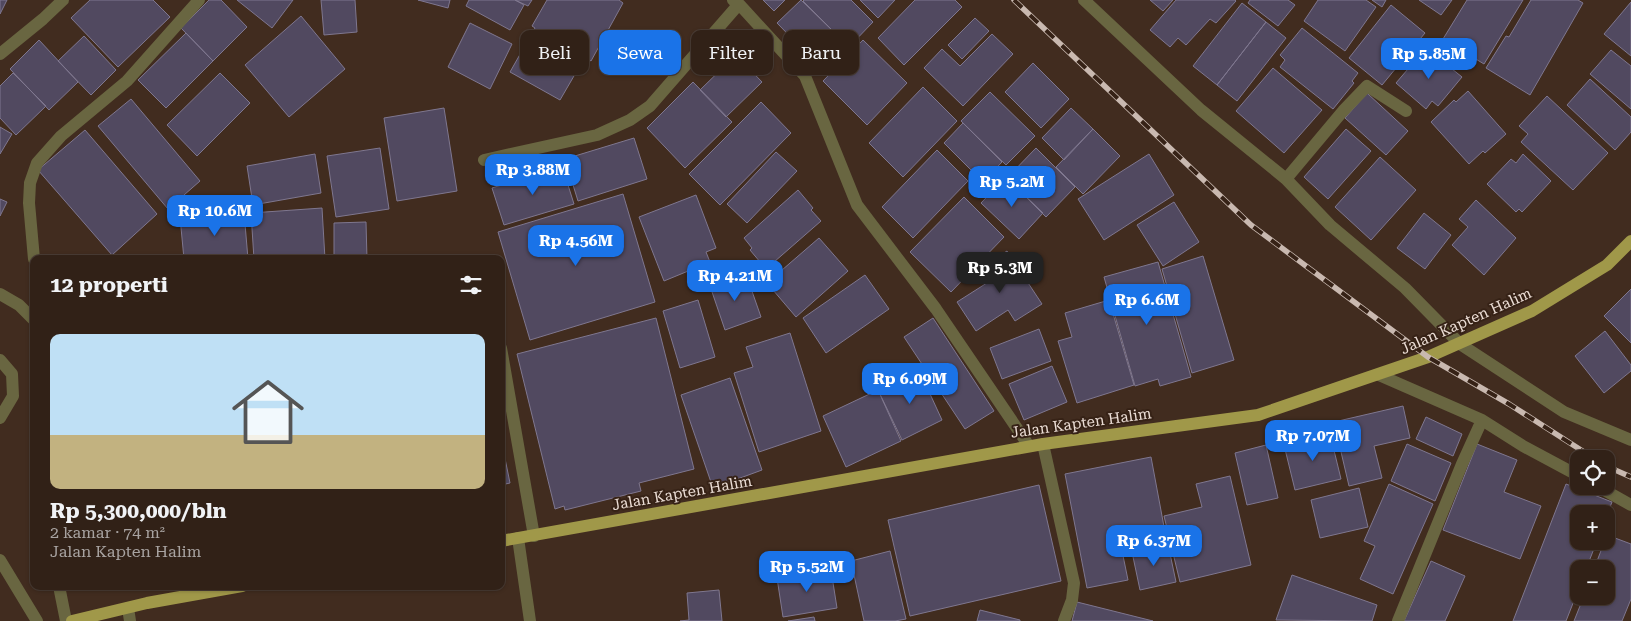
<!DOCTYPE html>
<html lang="id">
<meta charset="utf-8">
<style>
body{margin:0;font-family:"Roboto Serif",serif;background:#392920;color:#f1f3f6;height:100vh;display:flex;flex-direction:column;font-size:19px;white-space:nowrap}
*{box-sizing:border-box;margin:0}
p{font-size:16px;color:#a8a3a1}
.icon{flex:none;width:28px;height:28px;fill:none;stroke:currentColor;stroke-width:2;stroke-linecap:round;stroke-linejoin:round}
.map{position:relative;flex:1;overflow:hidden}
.panel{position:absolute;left:30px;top:255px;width:475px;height:335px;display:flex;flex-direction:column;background:#312117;border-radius:10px;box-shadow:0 1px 4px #0004,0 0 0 1px #4c3e36}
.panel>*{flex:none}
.guide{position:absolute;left:520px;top:30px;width:475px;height:45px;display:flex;gap:10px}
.controls{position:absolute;left:1570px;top:450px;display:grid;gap:10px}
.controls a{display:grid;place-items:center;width:45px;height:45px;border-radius:10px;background:#312117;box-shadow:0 1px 4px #0004,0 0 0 1px #4c3e36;font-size:25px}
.price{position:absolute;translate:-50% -42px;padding:0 11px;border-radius:10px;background:#1a73e8;color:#fff;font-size:16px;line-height:32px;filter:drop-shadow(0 1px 2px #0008)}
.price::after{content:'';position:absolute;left:50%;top:30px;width:15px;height:11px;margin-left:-8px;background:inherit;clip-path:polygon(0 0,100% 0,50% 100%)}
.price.on{background:#222;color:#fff}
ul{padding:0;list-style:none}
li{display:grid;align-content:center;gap:10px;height:265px;padding:0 20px}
li span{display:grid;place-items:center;height:155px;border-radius:10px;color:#555}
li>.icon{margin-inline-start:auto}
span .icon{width:90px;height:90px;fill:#fffc;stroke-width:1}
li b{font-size:21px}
h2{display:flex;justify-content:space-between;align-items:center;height:60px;padding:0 20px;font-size:21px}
.tag{padding:0 18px;border-radius:10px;background:#312117;box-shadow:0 1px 4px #0004,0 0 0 1px #4c3e36;font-size:18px;line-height:45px}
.tag.on{background:#1a73e8;color:#fff}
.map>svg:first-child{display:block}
.building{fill:#514960;stroke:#7f778f}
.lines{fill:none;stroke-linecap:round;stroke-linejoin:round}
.minor{stroke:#696641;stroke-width:12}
.major{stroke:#a09849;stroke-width:12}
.rail-casing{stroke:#c9b9b0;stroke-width:5.5}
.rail{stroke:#362216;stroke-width:4;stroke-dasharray:11;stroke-linecap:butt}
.labels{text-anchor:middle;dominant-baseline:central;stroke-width:4;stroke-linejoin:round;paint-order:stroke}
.street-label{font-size:15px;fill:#ebddd5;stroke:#362216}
</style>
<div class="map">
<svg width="1631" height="621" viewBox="0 0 1631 621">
<rect width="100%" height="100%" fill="#412c1f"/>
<path class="building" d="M0,0H7L0,14Z
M90,0H153L170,17L118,67L71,18Z
M209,0H221L247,27L213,61L181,28Z
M237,0H293L272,28Z
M321,0H355L357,32L324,35Z
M418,0H450L448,8Z
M469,0H515L524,5L510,30L466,6Z
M515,0H532L528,6Z
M547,0H619L623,3L591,61L585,57L560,100L510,72L535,28L532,26Z
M763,0H785L774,11Z
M801,0L843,41L819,66L777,23Z
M804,0H851L873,22L849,47L803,1Z
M860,0H895L878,18Z
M915,0H955L962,7L904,65L878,38Z
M1150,0H1173L1163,11Z
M1176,0H1235L1236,1L1216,23L1210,19L1186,45L1178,38L1170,47L1150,30Z
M1250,0H1288L1295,5L1278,26L1248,3Z
M1318,0H1366L1376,7L1345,51L1304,21Z
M1372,0H1386L1382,7Z
M1419,0H1452L1441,15Z
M1467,0H1523L1484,64L1443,39Z
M1531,0H1578L1583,3L1530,95L1486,68L1506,36L1509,37Z
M1631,2V56L1604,34Z
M1242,3L1266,22L1217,85L1193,66Z
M1391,5L1425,33L1382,85L1349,58Z
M301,16L345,69L289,117L245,65Z
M975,18L989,31L962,59L948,45Z
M1266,22L1286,38L1237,101L1217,85Z
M470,23L512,44L490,89L448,67Z
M1302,28L1358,73L1352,81L1354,83L1333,109L1280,67L1285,60L1280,55Z
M186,33L213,61L166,108L138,80Z
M992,34L1013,54L963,106L924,68L942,49L960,66Z
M84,36L116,70L91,95L58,61Z
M39,40L78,82L49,110L10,69Z
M863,40L907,83L867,125L823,81Z
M1426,48L1462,77L1438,106L1432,101L1426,109L1396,83Z
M1611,50L1631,66V109L1590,74Z
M736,55L762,82L726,117L700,90Z
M1033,63L1069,99L1041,128L1005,92Z
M1273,68L1322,110L1284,153L1236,111Z
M13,73L46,106L16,135L0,118V86Z
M220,73L250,103L197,156L167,125Z
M1590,79L1631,117V132L1615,150L1567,105Z
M693,82L732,122L685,168L647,128Z
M923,87L957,121L903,177L869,143Z
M1468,91L1506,134L1485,153L1483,151L1469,164L1431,122L1454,100L1456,102Z
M990,92L1035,136L1006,165L961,121Z
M1367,93L1408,131L1386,155L1345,118Z
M1547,96L1608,153L1573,190L1521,142L1528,134L1519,126Z
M131,99L200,181L168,209L98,126Z
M761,102L791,133L720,205L689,174Z
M444,108L457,191L397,201L384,118Z
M1071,108L1093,129L1064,160L1042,138Z
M963,123L1002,162L983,182L944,143Z
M0,127L12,134L0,154Z
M1093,129L1120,156L1083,194L1056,167Z
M1346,129L1371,151L1328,199L1304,177Z
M85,130L157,214L112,255L38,170Z
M634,138L647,179L578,201L565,159Z
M380,148L389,209L336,217L327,156Z
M1036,148L1075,187L1046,217L1007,178Z
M937,150L968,181L913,238L882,207Z
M776,152L797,171L747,223L727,204Z
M315,154L321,193L253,205L247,166Z
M1149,154L1174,195L1104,240L1078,199Z
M1523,154L1551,181L1522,212L1519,209L1516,212L1487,184L1511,159L1516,163Z
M1380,157L1416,190L1371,240L1335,207Z
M562,166L574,204L504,225L492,188Z
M1006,177L1043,213L1019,239L981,203Z
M798,190L813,208L811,210L821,221L766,269L750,250L752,248L744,238Z
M623,194L655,302L530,340L498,232Z
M696,195L716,248L706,252L710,262L664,281L639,217Z
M964,197L1004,237L951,292L910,252Z
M0,199L7,202L0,216Z
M1476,200L1516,238L1484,275L1452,245L1468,227L1459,219Z
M1174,202L1199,242L1163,266L1137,225Z
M322,208L325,259H254L251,213Z
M244,212L248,259H184L180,217Z
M1424,213L1451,235L1425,269L1397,248Z
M366,222L367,259H334V223Z
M819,238L848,271L796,317L767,283Z
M1007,251L1042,304L1015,321L1008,310L976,331L957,302L990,281L981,268Z
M1203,256L1234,360L1192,373L1162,269Z
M1158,262L1191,377L1160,386L1158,379L1135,386L1104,277Z
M746,274L761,317L725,330L710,286Z
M865,275L889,309L826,353L803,318Z
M1631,289V343L1604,316Z
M698,300L715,357L680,368L663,311Z
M1109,300L1134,385L1077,403L1058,341L1072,337L1065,313Z
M656,318L694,469L639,483L641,491L565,510L564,506L555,509L517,354Z
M933,318L994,411L965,429L904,337Z
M1039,329L1051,361L1002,379L990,348Z
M1605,331L1631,365V371L1604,393L1575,356Z
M790,333L821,431L759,452L734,373L753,367L746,347Z
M1052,366L1067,402L1024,420L1009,384Z
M919,370L942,420L902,440L878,390Z
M730,378L762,470L713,488L681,395Z
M878,390L901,441L846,467L823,416Z
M1403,406L1410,438L1374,446L1382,478L1349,486L1334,422Z
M1426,417L1462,434L1453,456L1416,439Z
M1330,434L1341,479L1295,490L1284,445Z
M501,439L510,483L501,485Z
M1407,444L1451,463L1435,501L1391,481Z
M1477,444L1517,460L1504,492L1541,506L1520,559L1443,530Z
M1266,445L1278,498L1247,505L1235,453Z
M1151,457L1165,532L1120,541L1128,580L1087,588L1065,474Z
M1230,476L1251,565L1180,582L1164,516L1202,507L1196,484Z
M1389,484L1433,504L1393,594L1360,579L1375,546L1364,541Z
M1566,484L1612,502L1606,517V514H1579V541H1597L1586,569H1579V588L1566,621H1513Z
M1039,485L1061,581L910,616L888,520Z
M1359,488L1368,527L1320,538L1311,500Z
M1607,535L1631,544V599L1622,621H1574L1584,596H1606V569H1594Z
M1168,544L1176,582L1140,590L1132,552Z
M890,551L906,619L895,621H864L851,561Z
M1431,561L1465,576L1445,621H1404Z
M831,570L837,608L783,617L777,578Z
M1292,575L1377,605L1372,621L1276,620Z
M719,590L722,621H680L689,620L687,593Z
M1077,602L1153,621H1072Z
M980,610L1020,620V621H977Z
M814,617L815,621H788Z"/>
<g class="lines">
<path class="minor" d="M733,0L739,4L805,76L857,205L936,309L1029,446
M1084,0L1201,110L1286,179L1330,225L1405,288L1460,344L1564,412L1631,440
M0,54L43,19L63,0
M484,160L597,135L630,120L650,106L739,4
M1286,179L1343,111L1367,86L1406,111
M34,259L29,203L30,183L37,163L61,136L127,81L199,0
M0,294L19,305L34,320
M501,348L534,536
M0,360L12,374L13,396L0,418
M1379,375L1482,420L1523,446L1579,476
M1043,444L1074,583L1072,600L1064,621
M1597,486L1631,505
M518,538L530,621
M0,560L37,621
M59,586L66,621
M128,608L130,621
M1398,621L1462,464L1482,420"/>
<path class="major" d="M501,541L1043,444L1258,415L1428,357L1532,311L1607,265L1631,241
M72,621L147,603L242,586"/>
<g class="rail-casing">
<path id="rail" d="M1014,0L1251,225L1428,357L1509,404L1595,459
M1606,466L1631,477"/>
</g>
<use href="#rail" class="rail"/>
</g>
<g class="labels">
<g class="street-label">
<text transform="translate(1466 321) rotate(-24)">Jalan Kapten Halim</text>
<text transform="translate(1081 423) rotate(-8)">Jalan Kapten Halim</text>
<text transform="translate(682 493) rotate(-10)">Jalan Kapten Halim</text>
</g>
</g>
</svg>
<div class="controls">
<a><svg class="icon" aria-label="locate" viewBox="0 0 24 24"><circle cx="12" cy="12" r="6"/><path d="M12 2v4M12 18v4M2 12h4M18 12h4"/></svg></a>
<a>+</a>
<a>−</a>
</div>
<b class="price" style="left:1429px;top:80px">Rp 5.85M</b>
<b class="price" style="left:533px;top:196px">Rp 3.88M</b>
<b class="price" style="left:1012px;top:208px">Rp 5.2M</b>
<b class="price" style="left:215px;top:237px">Rp 10.6M</b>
<b class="price" style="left:576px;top:267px">Rp 4.56M</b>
<b class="price on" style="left:1000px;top:294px">Rp 5.3M</b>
<b class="price" style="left:735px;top:302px">Rp 4.21M</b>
<b class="price" style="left:1147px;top:326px">Rp 6.6M</b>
<b class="price" style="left:910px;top:405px">Rp 6.09M</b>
<b class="price" style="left:1313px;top:462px">Rp 7.07M</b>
<b class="price" style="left:1154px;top:567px">Rp 6.37M</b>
<b class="price" style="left:807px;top:593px">Rp 5.52M</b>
<div class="guide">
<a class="tag">Beli</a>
<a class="tag on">Sewa</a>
<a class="tag">Filter</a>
<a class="tag">Baru</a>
</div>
<section class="panel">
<h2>12 properti<svg class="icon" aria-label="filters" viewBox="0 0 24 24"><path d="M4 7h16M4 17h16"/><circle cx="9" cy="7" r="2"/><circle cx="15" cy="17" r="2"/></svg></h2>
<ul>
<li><span style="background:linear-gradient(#bfe0f5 65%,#c2b280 0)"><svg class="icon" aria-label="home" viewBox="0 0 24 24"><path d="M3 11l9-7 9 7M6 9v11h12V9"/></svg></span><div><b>Rp 5,300,000/bln</b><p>2 kamar · 74 m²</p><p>Jalan Kapten Halim</p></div></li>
</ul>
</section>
</div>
